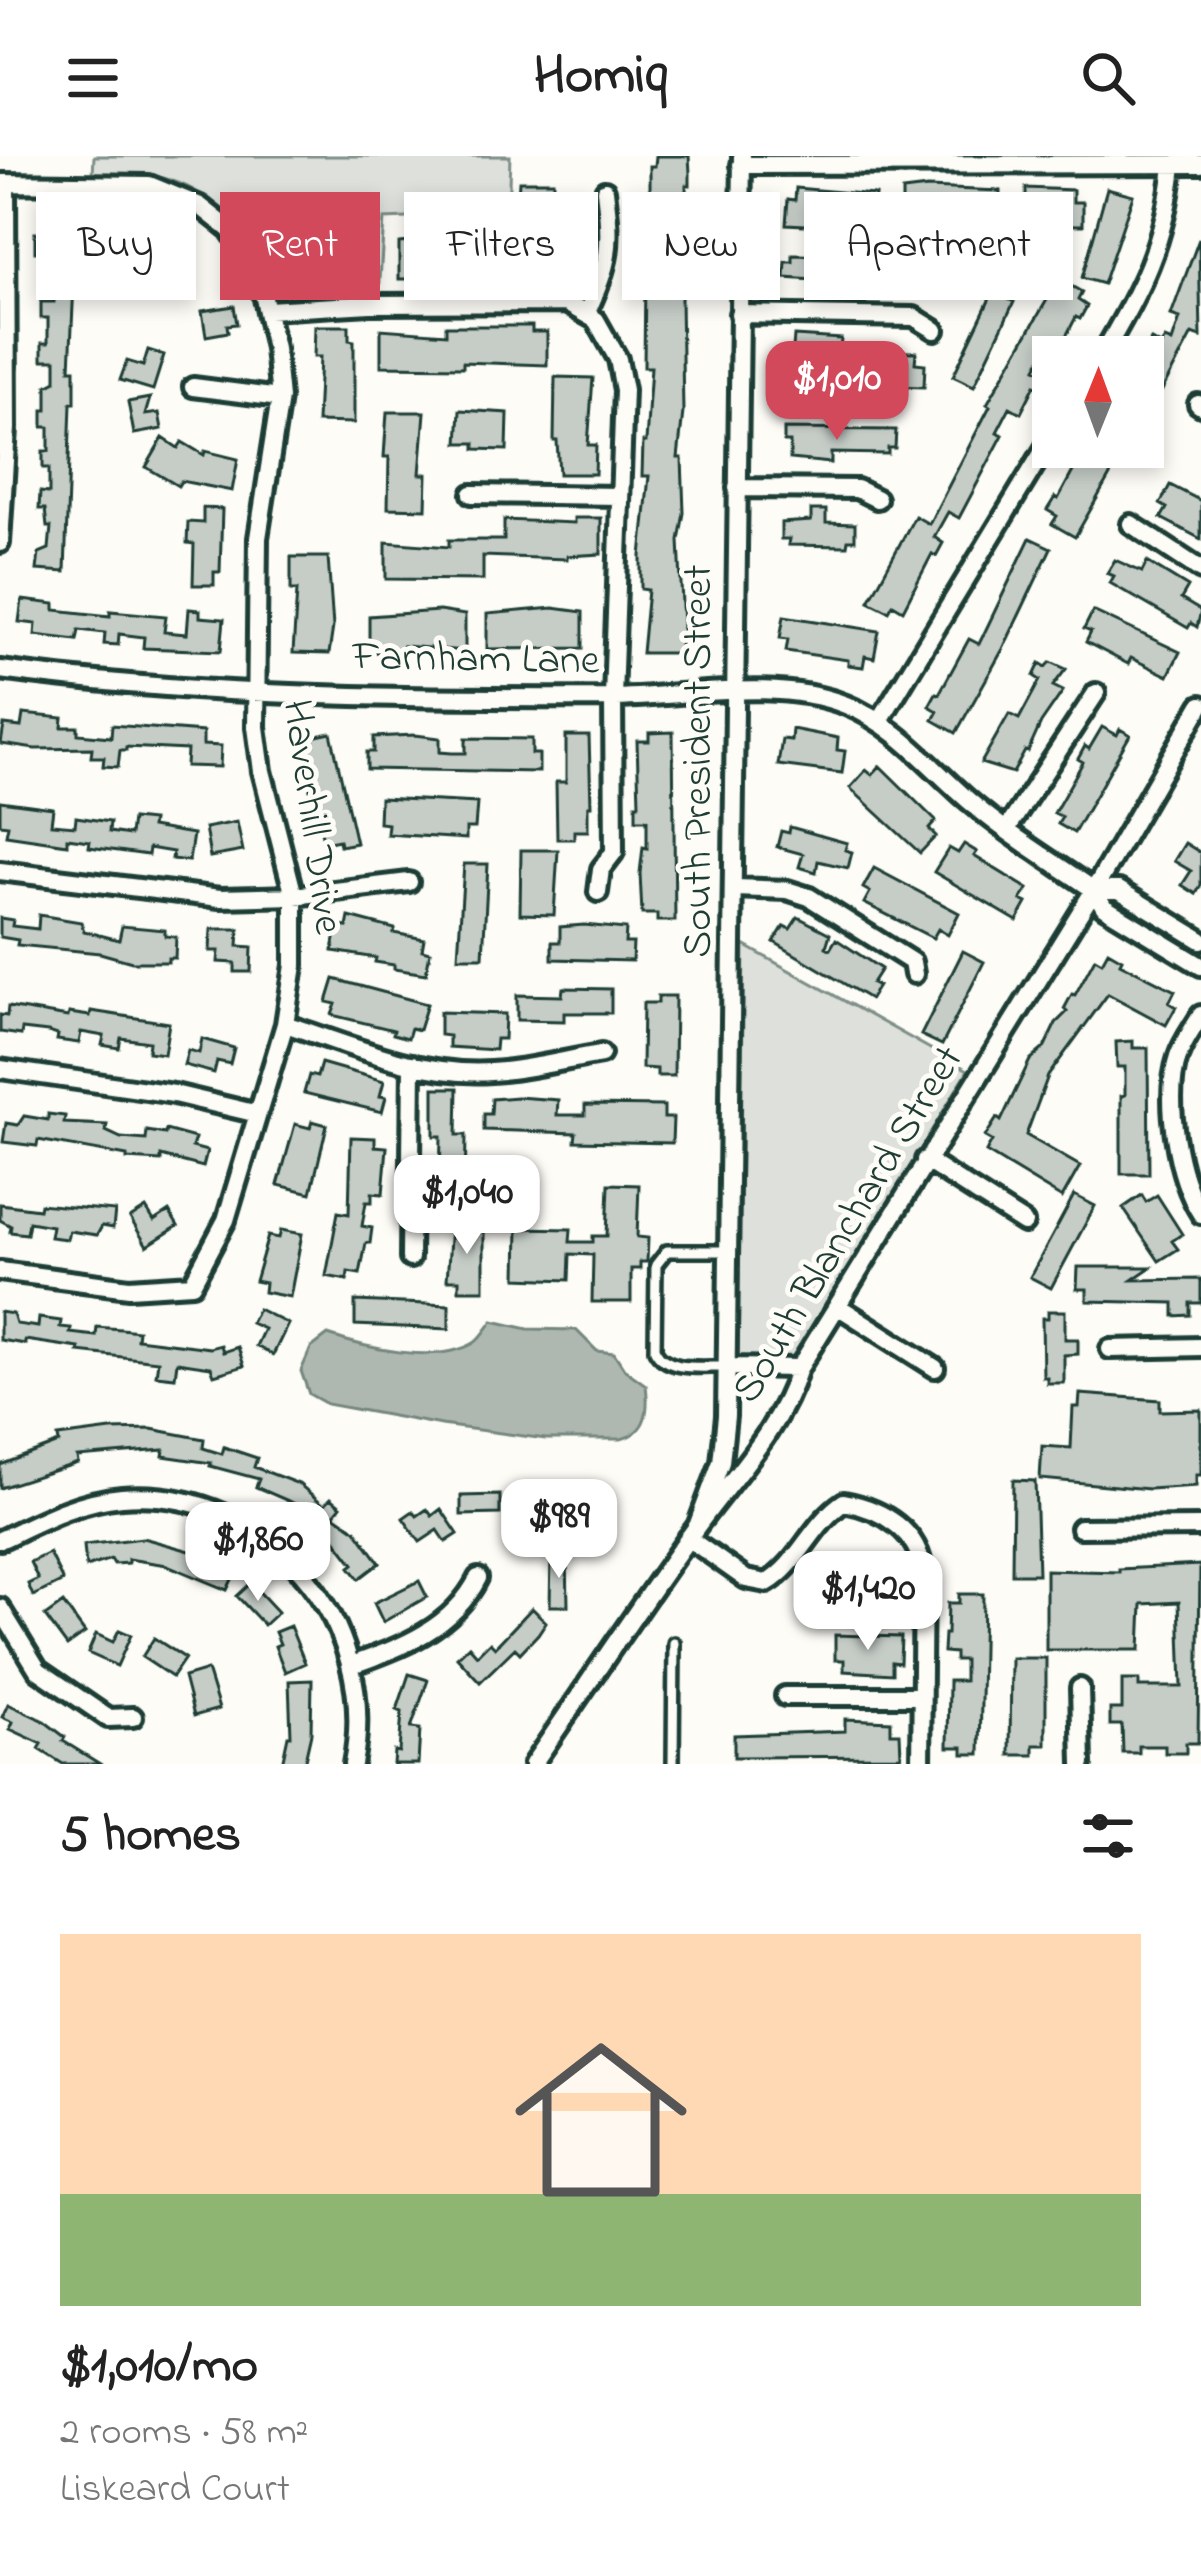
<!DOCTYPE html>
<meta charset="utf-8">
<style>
body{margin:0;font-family:"Indie Flower",sans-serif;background:#f6f6f6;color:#222;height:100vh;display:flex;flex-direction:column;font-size:45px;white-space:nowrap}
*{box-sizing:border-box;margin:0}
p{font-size:39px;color:#767676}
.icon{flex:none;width:66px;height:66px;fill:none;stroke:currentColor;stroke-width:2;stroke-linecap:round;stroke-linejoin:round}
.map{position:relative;height:1608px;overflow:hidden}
.drawer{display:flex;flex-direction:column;background:#fff;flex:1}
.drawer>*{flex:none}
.guide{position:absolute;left:36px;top:36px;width:1131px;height:108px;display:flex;gap:24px}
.needle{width:78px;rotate:1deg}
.fabs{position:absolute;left:1032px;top:180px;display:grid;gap:24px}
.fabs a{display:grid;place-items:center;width:132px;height:132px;border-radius:0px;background:#fff;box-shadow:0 6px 18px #0003;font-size:60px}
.price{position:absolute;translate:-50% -102px;padding:0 27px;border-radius:24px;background:#fff;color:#222;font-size:39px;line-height:78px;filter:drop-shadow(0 3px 6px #0008)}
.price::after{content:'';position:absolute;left:50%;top:72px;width:36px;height:27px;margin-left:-18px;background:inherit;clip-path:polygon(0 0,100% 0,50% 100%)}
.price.current{background:#d1495b;color:#fff}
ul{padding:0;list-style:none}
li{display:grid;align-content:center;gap:24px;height:636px;padding:0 60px}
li+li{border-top:3px solid #e0e0e0}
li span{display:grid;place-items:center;height:372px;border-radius:0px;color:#555}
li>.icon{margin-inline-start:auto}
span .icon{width:216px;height:216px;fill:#fffc;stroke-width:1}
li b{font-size:51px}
h2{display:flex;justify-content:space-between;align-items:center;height:144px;padding:0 60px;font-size:51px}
.tag{padding:0 42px;border-radius:0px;background:#fff;box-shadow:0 6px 18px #0003;font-size:42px;line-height:108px}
.tag.current{background:#d1495b;color:#fff}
header{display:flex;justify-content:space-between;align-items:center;height:156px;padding:0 60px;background:#fff;font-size:54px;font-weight:800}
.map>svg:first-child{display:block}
.green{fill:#dde0db;stroke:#7e8e88;stroke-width:3}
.water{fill:#aeb8b1;stroke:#75877f;stroke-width:3}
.building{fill:#c6cdc7;stroke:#1f3d34;stroke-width:3}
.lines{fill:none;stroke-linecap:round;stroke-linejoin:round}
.lane-casing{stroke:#1f3d34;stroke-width:18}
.street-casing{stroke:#1f3d34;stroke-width:26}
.lane{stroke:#fdfcf7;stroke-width:9}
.street{stroke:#fdfcf7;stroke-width:16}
.labels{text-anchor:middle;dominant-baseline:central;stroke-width:10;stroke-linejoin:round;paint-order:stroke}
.street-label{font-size:42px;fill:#1f3d34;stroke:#fdfcf7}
</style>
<header><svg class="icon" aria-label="menu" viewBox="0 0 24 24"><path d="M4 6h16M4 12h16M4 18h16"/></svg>Homiq<svg class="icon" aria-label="search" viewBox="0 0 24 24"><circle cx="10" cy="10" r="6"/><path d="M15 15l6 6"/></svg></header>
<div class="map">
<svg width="1201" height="1608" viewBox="0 0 1201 1608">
<rect width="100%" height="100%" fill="#fdfcf7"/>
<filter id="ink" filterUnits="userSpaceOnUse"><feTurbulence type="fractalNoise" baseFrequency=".00833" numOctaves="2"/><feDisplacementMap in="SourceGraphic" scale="24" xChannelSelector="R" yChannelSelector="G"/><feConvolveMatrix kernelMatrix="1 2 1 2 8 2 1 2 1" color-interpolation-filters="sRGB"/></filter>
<g filter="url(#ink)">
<path class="green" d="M94,0H510L508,58L384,63L379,139L278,141L269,135C256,87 220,40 170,24C146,16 118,19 93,19Z
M744,789L968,914L796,1201H738Z"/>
<path class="water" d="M493,1165L528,1173L576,1174L597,1195L614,1197L625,1214L646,1229C649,1253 648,1276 621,1283H546L441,1269L327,1248L309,1238L301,1215L311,1192L328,1179C365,1192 437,1209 474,1187C481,1183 487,1172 493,1165Z"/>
<path class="building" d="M656,0H689L690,17V29H686L687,108L681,143L683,256L678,302H682L684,357L679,384L683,470L679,497H642L648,434L641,433V400L649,320H642L643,286H646L651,211H644L645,122H650V10H655Z
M519,25H553L552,72H571V88H577V121H539V74H516Z
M796,32L875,39L874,49L902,50V35L927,32L1000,35V44H1026V32L1073,34V46H1083V69L883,67V73L786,68L788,43L795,44Z
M1107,32L1133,39L1103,128L1082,122Z
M53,63H96L97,72L113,71L114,91L35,96V77H53Z
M136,70H160V83L177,84V103L143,102L144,86H135Z
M468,80L495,84V120L432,116V123H399V87Z
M1199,83L1201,181L1192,178L1143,270V198L1151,184L1161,189L1165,183L1172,186L1180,162L1171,159Z
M793,99L851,100V106L877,108V100L942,101V125H932V137H917L885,134V123L858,122V127L785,122L786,106H793Z
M1059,123L1082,136L1078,144L1087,150L1080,163L1076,161L1061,190L1051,185L1036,212L1046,218L1039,231L1035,229L1021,257L1010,251L997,276L1003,279L959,362L948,356L934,381L943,387L936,400L932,398L903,454L893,448L889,455L869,445L915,360L929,368L990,250L987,248Z
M54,128H74L70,213H75V247H71L65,416L37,414L39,397L49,393L51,371H47L45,353H39L40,336L49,337V312H43V295H49V271H43V254H47V230L56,225V204H42V187H48V162H41V146H54Z
M993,136L1014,146L974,230L953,220Z
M234,150L237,168L227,169L228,176L206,180L202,155Z
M315,170H349V184L354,185V267L317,266L320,201H314Z
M446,170H532V176H547V209L463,206V211L381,210V173L446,178Z
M794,180L841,183L840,195L916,196L915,207L925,208L924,231L859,229V218L784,216V192H793Z
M148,194L164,199L153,234L120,224L127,205L143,210Z
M555,221L593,222L588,289H596L595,318H559L557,285H554Z
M150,242L145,259L159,257L162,273L134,278L128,246Z
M460,254L508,257L507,294L475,293V287H458Z
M387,256H425L420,318H427L426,353L388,352L389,301H384Z
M784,273L896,274L895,292H888V298L831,297V307L790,303V286H784Z
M163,282L178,292L182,286L204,299L205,295L238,303L232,335L181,325L178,330L146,311Z
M1086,291H1108L1106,295L1120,302L1075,381L1052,368L1057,360L1047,354L1055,341L1058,343Z
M1170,329L1201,345V383L1161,362L1167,352L1160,348Z
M203,352L222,353L220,416H214V429H193L194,388L187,387L188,366L203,367Z
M811,354H826V367L855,368V384H848L847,390L788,389L789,383H781V367L811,365Z
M574,362H601V398L567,400V403L483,400V424L386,423V386L449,391V384H504V364L574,367Z
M1030,382L1051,392L1003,493L956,577L933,564L938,555L929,550L936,537L939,538L969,483L979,488Z
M291,401H328L333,471L329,498L293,497L297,434H291Z
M1115,404L1142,416L1147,406L1188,431L1181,443L1201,455L1197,471L1191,467L1188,472L1110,427L1114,420L1107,417Z
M22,444L55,448V454L110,460V455L166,460L164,476L187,478L189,453L200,454V461L224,463L221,495L143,492L144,481L119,478L118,489L104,488L105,477L79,474L77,484L35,479L36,468L19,466Z
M553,452L583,456V492L487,493V458Z
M439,455L465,459V495L403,490V497L369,496V460Z
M1093,455L1180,496L1168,520L1131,502L1128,508L1086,486L1091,476L1084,473Z
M784,460L879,475L874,502L865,500L863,511L848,509V504L786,495L788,483L780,482Z
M1051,506L1066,513L1053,530L1063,535L1041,567L1028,596L1025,595L1013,617L981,607L1009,558L1019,563L1040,524L1034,520L1040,507L1046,511Z
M23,558L63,562L62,571H78V578L111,581L112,569L203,576V589L221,590L220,611L186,610L187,594L126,591V594H120L118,611L103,610L104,601H91L92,592L35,593L1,588L4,569L21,571Z
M1102,571L1117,579L1120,573L1130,579L1074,677L1058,668L1062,661L1054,657L1083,606L1078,603L1085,590L1089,593Z
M792,573L838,582L837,594L845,595L842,617L778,609L782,583L791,584Z
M673,576L675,765H657V758H642L640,717L643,691L647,692V664H636V648H639L637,585H649V577Z
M331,577L356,687L340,690L339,684L324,687L299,592L314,589L312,581Z
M415,579L440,582V596L452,597H466V582L532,583V598H539V616L367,613V596H374V581Z
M566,580H589L591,650H588V675H574V683H557L556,626H566Z
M880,610L936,665L929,673L936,680L920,697L850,632L866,614L872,619Z
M380,642L477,647L475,672H466V683L387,678L388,668L379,667Z
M0,645L53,652L51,668L75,670L76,661L110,666L109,676L130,679L132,663L152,665L151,671L193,678L189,705L172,703L173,696L149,692L148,699L89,691L90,685L67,682V688L6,679L8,669L0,668Z
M237,666L243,695L210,701L205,672Z
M790,671L847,687L845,694L852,696L848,712L818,705L816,716L799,711L803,698L777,691L781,675L789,677Z
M1185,687L1201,697V729L1196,738L1182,729L1191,715L1174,705Z
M964,688L977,696L974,700L1028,733L1021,744L1027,747L1017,765L934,716L949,692L958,697Z
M521,694H558L554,759L520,758Z
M464,708H488L483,801H458Z
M874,712L959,757L948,779L938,773L933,782L864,747L870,736L863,732Z
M39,759L81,766L84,775L119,784L122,770L165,774V780L176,781L175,802H168V806H132L100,797L17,789L18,784L0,781V762L13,764L12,770L38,773Z
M349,761L395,773L394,777L424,783L422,794L430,796L426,818L394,813V809L375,806L376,802L333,795L337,770L347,771Z
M798,761L830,778L826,791L830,793L836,783L881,813L872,827L878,830L870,843L774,786L784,770L790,773Z
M584,769L626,773L625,787H633L632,805L552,803V786H560V771Z
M211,773H239L238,790L252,791L251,816H235V807L218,806L219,795H210Z
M963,795L984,806L942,889L921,879Z
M1108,795L1122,803L1120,807L1175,835L1169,847L1176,851L1166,869L1108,838L1048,920L1026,979L1080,1010L1062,1042L986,996L992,985L985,981L997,962L1001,965L1030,904L1044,892L1056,867L1067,856L1064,853L1072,838L1075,839L1095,802L1102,806Z
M334,823L427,848L419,874L411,872L408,882L393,878L394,874L332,859L336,848L327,846Z
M563,832L611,833V857H564V865L517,864V839L562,840Z
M658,840H675L674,920H657V913L642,912L643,847H658Z
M8,851L68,861L69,857L90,860L91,855L169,867L164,898L148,896L149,886L121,882L119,892L102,889L104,880L81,876L79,887L57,884L58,879L48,876L22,873L21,879L0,876V859L7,860Z
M440,856L505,858L504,883H496L495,894L449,891V880L440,879Z
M202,883L234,892L230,908L217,905L214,917L184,909L188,894L199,897Z
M1133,885V892H1148L1149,1018H1121V940L1125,939V911H1117L1116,886Z
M321,907L384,925L380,940L386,941L382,956L304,937L309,919L317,921Z
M434,932H458L457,979H466L465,1038H485L484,1050H449V1026H440L441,980H434Z
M517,941L558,944L557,959H585V949L664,950V962H673L672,987L575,985L576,977L484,974V958H491L492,943Z
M48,958L65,960L64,967L107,969L106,975L121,982L146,984L147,975L165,978L166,974L195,982L192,991L207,995L203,1011L161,1000V1005L127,1003V1000L38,984L37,990L3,986L6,967L18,969L24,960L48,964Z
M312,965L327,969L311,1037L278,1029L295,968L310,972Z
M351,981L375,982V990L387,991L383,1038L372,1037V1046H366L362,1070L372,1072L370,1087H366L360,1118L348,1116L347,1124L326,1120L338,1056L349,1058Z
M609,1028L639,1029L637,1081L648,1082L647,1106H640V1113H631V1146H592L593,1099L570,1098L569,1124L517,1122L518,1072L571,1073L570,1086H593V1080H607Z
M1074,1039L1095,1050L1051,1132L1030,1121Z
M1142,1039L1146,1046L1157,1039L1182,1078L1172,1085L1178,1093L1159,1105L1123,1052Z
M0,1048L39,1053L40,1048L115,1055L113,1072L102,1070L97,1079L69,1075L67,1083L50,1081L52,1070L29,1066L27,1078L10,1076L11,1070L0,1064Z
M146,1052L154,1065L169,1055L178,1070L147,1090L130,1062Z
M451,1070L484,1071V1134H459V1124H447Z
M281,1074L302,1078L290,1141L264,1136L265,1127L255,1125L268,1080L279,1082Z
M1078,1111H1151L1132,1124L1201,1123V1147H1190V1159L1174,1160V1147L1087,1145V1133H1077Z
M355,1145L449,1149V1173L355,1169Z
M258,1153L288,1168L273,1199L256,1190L264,1173L251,1167Z
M1048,1155H1065V1183H1078V1198L1064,1199V1227H1047V1221H1043L1042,1162H1048Z
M0,1156L13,1158L16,1168L38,1171L39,1162L61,1165L60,1171L71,1172L70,1177L96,1180L97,1171L121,1173L138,1175L137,1183L210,1192L221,1189L223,1196L238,1191L244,1210L214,1219L211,1211L177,1206L175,1221L156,1219L158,1205L78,1196L79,1192L25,1184V1188L0,1184Z
M1080,1238L1160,1244V1255L1201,1254V1319H1196V1330L1149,1333L1040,1323L1042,1290L1071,1292L1073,1251H1079Z
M151,1273L204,1283L203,1292L222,1298L224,1291L257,1302L254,1311L299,1328L324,1349L331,1342L341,1350L334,1359L356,1374L380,1407L359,1423L350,1411L354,1408L331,1378L326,1384L306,1367L312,1360L300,1350L256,1331L259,1323L210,1310L211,1307L163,1300L164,1294L77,1301L78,1307L0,1332V1309L59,1287L58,1281L111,1274Z
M1013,1324L1035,1325L1038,1418H1012Z
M500,1339V1358L461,1359V1340Z
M525,1348L552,1378L537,1393L509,1363Z
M427,1353L432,1360L441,1353L458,1378L446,1386L438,1374L420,1386L403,1362L413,1355L417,1360Z
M143,1382L212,1401L210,1406L235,1417L227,1434L167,1409L128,1403V1407L114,1408L111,1403L86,1411L84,1389Z
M49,1397L63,1425L33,1440L28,1428L38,1423L30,1406Z
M551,1399H567L568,1450H550Z
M1200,1409L1198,1587H1186V1597H1165V1590H1139V1597H1123L1122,1569H1110V1553H1122V1524H1139V1531H1182L1179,1446L1142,1448L1140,1494H1046V1414L1119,1416V1413Z
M419,1425L427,1441L383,1466L374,1447Z
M251,1427L278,1456L264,1469L237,1440Z
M959,1438H983L980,1598H963V1591H948L949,1525H964V1504H955V1497L943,1496L944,1478H947L948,1447H959Z
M63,1447L85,1477L67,1490L45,1460Z
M532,1452L546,1466L538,1478L520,1497L515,1492L480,1526L457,1501L469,1490L477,1499L490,1486L495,1491Z
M290,1470L305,1507L285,1516L275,1490L280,1488L275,1476Z
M119,1474L131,1479L117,1510L88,1497L96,1478L113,1486Z
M835,1479L901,1481L900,1507L892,1506V1518L844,1515V1504H835Z
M154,1482L185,1502L172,1521L142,1501Z
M1011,1502H1046V1589H1034V1599H1010Z
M207,1514L219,1553L194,1560L184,1521Z
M409,1518L428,1524L411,1572L420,1573L418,1608H393L394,1595L399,1596L402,1556L397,1554Z
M312,1524L311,1577L304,1608H282L288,1580H291L289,1525Z
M8,1548L44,1565L65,1581L63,1585L100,1608H63L39,1593L42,1588L10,1573L13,1566L2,1561Z
M845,1563L891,1565V1577H900L901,1600L734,1601V1579L845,1575Z"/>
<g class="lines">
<g class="lane-casing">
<path id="lane" d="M728,1211C704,1210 667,1217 655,1194L656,1109L667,1095H730
M673,1608L674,1487"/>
</g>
<g class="street-casing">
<path id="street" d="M741,9L1201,8
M0,27L149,29L200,50L229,73L248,100L261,129L275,192L280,242L258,382L256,571L262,615L294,740V809L285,868L226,1064L192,1128L129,1132L0,1115
M268,154L370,148L566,147L596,164L618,203L624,234L613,542L614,696L601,713L598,736
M586,158C610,107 612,91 605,34
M739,158L914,161L935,174
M1101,201C1141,134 1165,88 1173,9
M193,231L280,242
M1198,248L1201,250
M737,332L857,333L877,343
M472,338L620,340
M1131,368L1201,414
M0,387L7,272L6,27
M0,514C202,541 407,543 611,542C685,541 775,521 846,549C895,568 930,611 968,644C1007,678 1052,705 1094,734L1104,751L1201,810
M879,566L1053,279
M1007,673L1096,537
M0,715L220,742L294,740L409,726
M735,732L787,734L809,741L912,806L914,818
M1094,734H1119L1201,784
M1201,859C1193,873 1183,886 1178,901C1164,943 1177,1021 1201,1058
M285,868C350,889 421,921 491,916C528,914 564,904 601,898
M0,913L174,938L258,958
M925,1004L1024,1067
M410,1102L412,908
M839,1151L935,1212
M1110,1193L1201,1191
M728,1211L799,1212
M698,1368L721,1306L726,1260L742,0
M1080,1372L1201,1371
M688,1382L746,1423L767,1427C800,1407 811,1368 844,1346C882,1353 920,1375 923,1417L921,1608
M0,1384C40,1365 77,1345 122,1341C268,1330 381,1467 353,1608
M0,1452L38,1514L108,1562L133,1561
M352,1509C402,1491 453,1472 478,1422
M1080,1532L1082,1608
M785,1540H920
M533,1608C587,1530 639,1450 695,1373C733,1320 779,1276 799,1212L1094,734L1201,549"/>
</g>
<use href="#lane" class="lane"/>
<use href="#street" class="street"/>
</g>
</g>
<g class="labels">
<g class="street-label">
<text transform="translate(476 504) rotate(1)">Farnham Lane</text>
<text transform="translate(699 605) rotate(-90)">South President Street</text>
<text transform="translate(311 661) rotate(82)">Haverhill Drive</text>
<text transform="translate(849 1069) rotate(-59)">South Blanchard Street</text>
</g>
</g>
</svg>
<div class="fabs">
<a><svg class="needle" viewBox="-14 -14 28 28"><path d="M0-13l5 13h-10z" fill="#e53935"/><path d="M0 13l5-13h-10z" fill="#767676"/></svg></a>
</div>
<b class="price current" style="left:837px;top:287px">$1,010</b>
<b class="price" style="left:467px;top:1101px">$1,040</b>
<b class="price" style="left:559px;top:1425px">$989</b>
<b class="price" style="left:258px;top:1448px">$1,860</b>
<b class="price" style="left:868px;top:1497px">$1,420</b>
<div class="guide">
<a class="tag">Buy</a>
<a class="tag current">Rent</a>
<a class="tag">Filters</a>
<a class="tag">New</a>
<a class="tag">Apartment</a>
</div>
</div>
<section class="drawer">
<h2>5 homes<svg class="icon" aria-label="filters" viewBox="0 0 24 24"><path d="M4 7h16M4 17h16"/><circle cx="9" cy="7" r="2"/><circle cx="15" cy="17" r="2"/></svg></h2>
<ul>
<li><span style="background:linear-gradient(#ffd9b3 70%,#8fb573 0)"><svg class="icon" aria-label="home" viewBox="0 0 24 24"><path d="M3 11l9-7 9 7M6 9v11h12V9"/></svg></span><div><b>$1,010/mo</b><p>2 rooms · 58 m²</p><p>Liskeard Court</p></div></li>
</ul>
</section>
